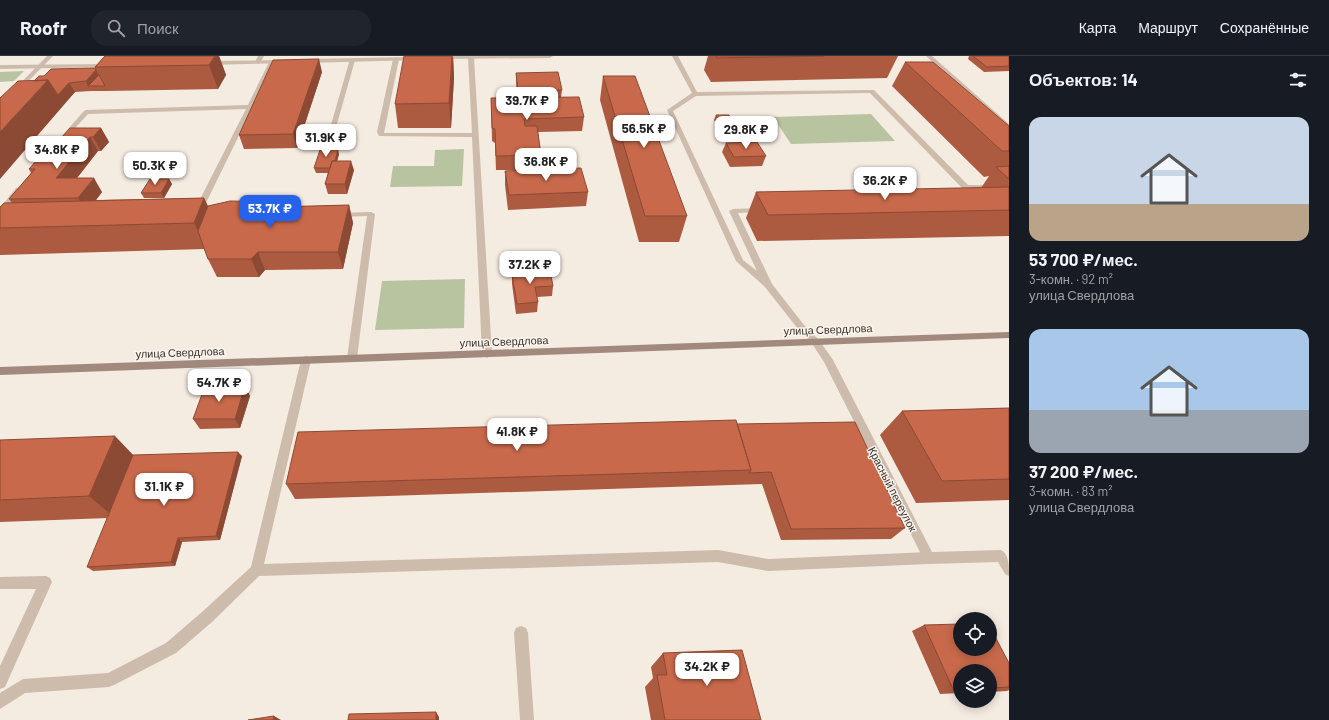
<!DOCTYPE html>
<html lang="ru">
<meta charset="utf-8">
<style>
body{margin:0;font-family:Barlow,sans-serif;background:#20242c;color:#f1f3f6;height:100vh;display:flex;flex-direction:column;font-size:15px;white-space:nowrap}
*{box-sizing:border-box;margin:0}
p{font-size:13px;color:#9ea1a6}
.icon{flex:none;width:22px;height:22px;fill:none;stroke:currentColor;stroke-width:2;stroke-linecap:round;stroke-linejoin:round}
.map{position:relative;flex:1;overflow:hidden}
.side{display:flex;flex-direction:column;background:#171b24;width:320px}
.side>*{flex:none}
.fabs{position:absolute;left:953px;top:556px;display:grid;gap:8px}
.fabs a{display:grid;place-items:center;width:44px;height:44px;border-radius:50%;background:#171b24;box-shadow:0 2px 10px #0003;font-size:20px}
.price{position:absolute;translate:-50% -34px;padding:0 9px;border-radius:8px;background:#fff;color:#222;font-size:13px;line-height:26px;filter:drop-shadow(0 1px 2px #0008)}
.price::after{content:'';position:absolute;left:50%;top:24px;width:12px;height:9px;margin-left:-6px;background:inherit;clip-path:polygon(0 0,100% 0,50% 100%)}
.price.selected{background:#2563eb;color:#fff}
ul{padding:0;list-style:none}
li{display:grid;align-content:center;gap:8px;height:212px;padding:0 20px}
li span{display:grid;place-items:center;height:124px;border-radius:12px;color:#555}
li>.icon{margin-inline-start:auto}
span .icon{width:72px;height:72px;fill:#fffc;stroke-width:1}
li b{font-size:17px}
h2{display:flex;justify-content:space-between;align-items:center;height:48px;padding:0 20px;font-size:17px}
header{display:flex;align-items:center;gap:24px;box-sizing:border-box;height:56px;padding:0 20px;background:#171b24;border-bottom:1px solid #363941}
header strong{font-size:19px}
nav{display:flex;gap:22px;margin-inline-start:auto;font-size:14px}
.search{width:280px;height:36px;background:#20242c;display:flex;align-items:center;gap:10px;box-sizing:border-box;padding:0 14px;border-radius:16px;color:#9ea1a6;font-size:15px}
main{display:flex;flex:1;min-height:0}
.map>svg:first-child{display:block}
.green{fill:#b8c4a0}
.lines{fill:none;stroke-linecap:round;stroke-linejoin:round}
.lane{fill:#cdbbac;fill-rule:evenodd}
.street{fill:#cdbbac;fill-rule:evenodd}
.secondary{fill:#a18a7d;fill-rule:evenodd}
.wall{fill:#ac5a40}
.shaded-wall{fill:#8c4a34}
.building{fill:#c8694b;stroke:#8c4a34}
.labels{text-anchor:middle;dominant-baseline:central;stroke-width:3;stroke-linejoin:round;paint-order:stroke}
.street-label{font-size:11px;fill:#3b302b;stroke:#fbf5ee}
</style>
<header>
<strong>Roofr</strong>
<div class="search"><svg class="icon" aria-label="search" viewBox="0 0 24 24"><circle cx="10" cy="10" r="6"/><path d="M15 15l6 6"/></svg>Поиск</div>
<nav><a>Карта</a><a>Маршрут</a><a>Сохранённые</a></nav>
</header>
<main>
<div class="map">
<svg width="1009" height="664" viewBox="0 0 1009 664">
<rect width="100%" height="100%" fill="#f4ebe1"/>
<path class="green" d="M24,15L14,25L0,26V16Z
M871,58L895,85L791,88L773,61Z
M464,93L462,130L390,131L393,110H434L435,94Z
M465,223L464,272L375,274L382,225Z"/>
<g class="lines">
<path class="lane" d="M47,0H53L0,54V48Z
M258,0H264L260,7L258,8L255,6Z
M672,0H678L697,36L874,34L968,129H1009V133H963L870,37L696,40L673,55L743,204L757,215L729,155L733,153L761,152L765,154L761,156L738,157L772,228L804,269L821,286L816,289L813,288L798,273L765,231L736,205L667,54L692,37Z
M396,1L399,3L384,77H472L468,2L471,0L474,2L492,298L487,302L482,298L472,81L379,80L377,76L393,3Z
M350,3L355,4L330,93L325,94L324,93Z
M272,4L275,6L201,157H195L194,155L246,53L88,58L65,83L60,82L84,55L86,54L248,49L269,6Z
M16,132H19L23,134L3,159H0V152Z
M371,156L375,158L357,302L352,306L347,302L367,160L339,161L335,159L339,157Z
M306,300L309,301L311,304L264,508L718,494L768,503L929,496L933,498L935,502L933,506L929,508L768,515L718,506L259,520L212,566L176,597L114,629L109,631L25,637L0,653V637L23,623L108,617L166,587L202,556L251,511L301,304L303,301Z
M46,520L50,522L52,526L5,631L0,633V610L36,533H0V521Z"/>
<path class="street" d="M440,0H553L550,2L438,3V1Z
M926,0H932L1009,68V73Z
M416,1L419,3L418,4L306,7L303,5L306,3Z
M286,4L289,6L288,7L208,9L205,7L208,5Z
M112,8V10L110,11L0,13V9Z
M816,283L819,284L833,304L932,496L1001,494C1009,498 1009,510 1009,520L1005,518L998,506L929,508L925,506L824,306L811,286Z
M521,570L526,572L528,577L534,664H520L514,577L516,572Z"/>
<path class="secondary" d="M1009,276V282L0,319V311Z"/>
</g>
<path class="wall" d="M105,0H219L226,19L218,33L107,35H91L75,36L63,49L34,25L44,20L95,12V11Z
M453,0L454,22L451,72H398L395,48Z
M708,0H898L887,22L711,26L704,14Z
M969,0H1009V15L984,16L968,3Z
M905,6L1009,70V180L757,185L746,162L756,136L981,132L989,120L984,121L892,30Z
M322,16L297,92L244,93L239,79Z
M516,17L562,34L561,41L584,61L582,75L538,76L541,99L540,113L588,136L586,150L508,154L505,129V115L533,114H496L495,87L492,85L491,42H517L516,26Z
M603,20L687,160L679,186H639L600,44Z
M716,59L737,74L736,79H722L714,64Z
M101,72L109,86L101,95H98L77,122L102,136L96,144L204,142L208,150L277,151L349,149L353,167L343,213L265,214L259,221H217L208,203L204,193L0,199V151L12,147L9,143L31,117L29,113L48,97Z
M726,87L766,100L762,110L730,111L722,96Z
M339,98L337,105L354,114L347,138H328L325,128L328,117H316L314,112Z
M169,123L172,128L164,142H144L141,137Z
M512,218L553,230L552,240L537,241L538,246L537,256L516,258L512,228Z
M245,330L250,340L240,372L200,373L193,363Z
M1009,352V444L916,447L880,379L902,355Z
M737,368L905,472L891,483L781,484L762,428L295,443L286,428Z
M0,384L133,399L242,400L220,484L182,486L175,510L93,515L87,511L108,462L0,466Z
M924,569L1009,607V634L1007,635L990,636V615H960V637L940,638L912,575Z
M663,597L761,664H651L645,631L653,622L651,611Z"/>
<path class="shaded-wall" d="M215,0H219L226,19L218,33L209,9Z
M453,0L454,22L451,72L449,47Z
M319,3L322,16L297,92L293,78Z
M96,14L101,23L88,30L86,25Z
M48,24L69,27L75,36L0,123V76Z
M101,72L109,86L101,95L93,81Z
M90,81L98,95L66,136L56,122Z
M338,93L339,98L334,117L333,112Z
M351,105L354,114L347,138L345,128Z
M94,122L102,136L87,156L78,142Z
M169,123L172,128L164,142L161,137Z
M204,142L216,168L207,193L194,167Z
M275,146L281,164L274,151Z
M349,149L353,167L343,213L338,196Z
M258,196L265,214L259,221L251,203Z
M245,330L250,340L240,372L235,363Z
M115,380L138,404L114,461L89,440Z
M238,396L242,400L220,484L216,480Z
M178,482L182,486L175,510L171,506Z
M436,656L439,661V664H436Z
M274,660L281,664H273Z"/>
<path class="building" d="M105,0H215L209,9L95,11Z
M404,0H452L449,47L395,48Z
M716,0H824L717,2Z
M973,0H1009V10L987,11Z
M319,3L293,78L239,79L273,4Z
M905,6H933L1009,70V95H1002Z
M95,12L96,14L86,25L69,27L58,39L48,24L34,25L39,20H44L51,13Z
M558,16L562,34L518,35L516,17Z
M99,19L105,30H88Z
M603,20H635L687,160H645Z
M48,24L0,76V42L18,25Z
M579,41L584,61L524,63L525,70H537L541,99L496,100L495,73L492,72L491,42Z
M716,59H729L737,74H723Z
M70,72H101L93,81H90L56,122H94L78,142L9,143L35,113H29L43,97H48Z
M757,86L766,100L734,101L726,87Z
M338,93L335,105H332L330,112H314L320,94Z
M332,105H351L345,128H325Z
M1009,110V123L996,111Z
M581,112L588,136L509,139L505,115Z
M150,123H169L161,137H141Z
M1009,131V154L768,159L756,136Z
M204,142L194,167L0,172V151L4,147Z
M230,145L275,146L274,151L349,149L338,196H258L251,203H208L198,175L208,150Z
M550,215L553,230L535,231L538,246L517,248L512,218Z
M205,330H245L235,363H193Z
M1009,352V423L942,425L902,355Z
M736,364L751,414L286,428L298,376Z
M855,366L905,472L791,473L771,416L749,417L751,414L737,368Z
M115,380L89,440L0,444V384Z
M238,396L216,480L178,482L171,506L87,511L133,399Z
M960,568V593H990V571L1009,607V631L990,632V615H960V633H953L924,569Z
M742,594L761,664H665L657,619H667L663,597Z
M436,656V664H348L349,658Z
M274,660L273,664H248Z"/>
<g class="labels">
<g class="street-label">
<text transform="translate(828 273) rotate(-2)">улица Свердлова</text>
<text transform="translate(504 285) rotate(-2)">улица Свердлова</text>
<text transform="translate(180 296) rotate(-2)">улица Свердлова</text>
<text transform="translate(893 433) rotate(63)">Красный переулок</text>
</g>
</g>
</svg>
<div class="fabs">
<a><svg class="icon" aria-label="locate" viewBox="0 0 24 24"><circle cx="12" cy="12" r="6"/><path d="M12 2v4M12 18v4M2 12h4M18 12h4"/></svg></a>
<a><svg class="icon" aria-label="layers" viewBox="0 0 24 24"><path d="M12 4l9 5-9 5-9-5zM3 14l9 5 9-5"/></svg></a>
</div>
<b class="price" style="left:527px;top:65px">39.7K ₽</b>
<b class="price" style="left:644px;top:93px">56.5K ₽</b>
<b class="price" style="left:746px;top:94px">29.8K ₽</b>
<b class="price" style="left:326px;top:102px">31.9K ₽</b>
<b class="price" style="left:57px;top:114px">34.8K ₽</b>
<b class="price" style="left:546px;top:126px">36.8K ₽</b>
<b class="price" style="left:155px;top:130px">50.3K ₽</b>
<b class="price" style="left:885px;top:145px">36.2K ₽</b>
<b class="price selected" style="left:270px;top:173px">53.7K ₽</b>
<b class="price" style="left:530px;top:229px">37.2K ₽</b>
<b class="price" style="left:219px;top:347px">54.7K ₽</b>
<b class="price" style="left:517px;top:396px">41.8K ₽</b>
<b class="price" style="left:164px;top:451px">31.1K ₽</b>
<b class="price" style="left:707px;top:631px">34.2K ₽</b>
</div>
<section class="side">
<h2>Объектов: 14<svg class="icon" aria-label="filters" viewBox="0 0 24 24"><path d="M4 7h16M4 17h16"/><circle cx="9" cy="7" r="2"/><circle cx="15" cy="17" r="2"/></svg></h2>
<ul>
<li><span style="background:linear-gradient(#c9d6e8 70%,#b9a48a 0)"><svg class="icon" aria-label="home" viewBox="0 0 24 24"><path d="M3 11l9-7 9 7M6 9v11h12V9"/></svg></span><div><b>53 700 ₽/мес.</b><p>3-комн. · 92 m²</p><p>улица Свердлова</p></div></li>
<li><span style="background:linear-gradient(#a9c7e8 65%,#9aa5b1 0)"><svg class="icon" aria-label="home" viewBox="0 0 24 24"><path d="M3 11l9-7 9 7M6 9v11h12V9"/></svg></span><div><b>37 200 ₽/мес.</b><p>3-комн. · 83 m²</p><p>улица Свердлова</p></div></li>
</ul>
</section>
</main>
